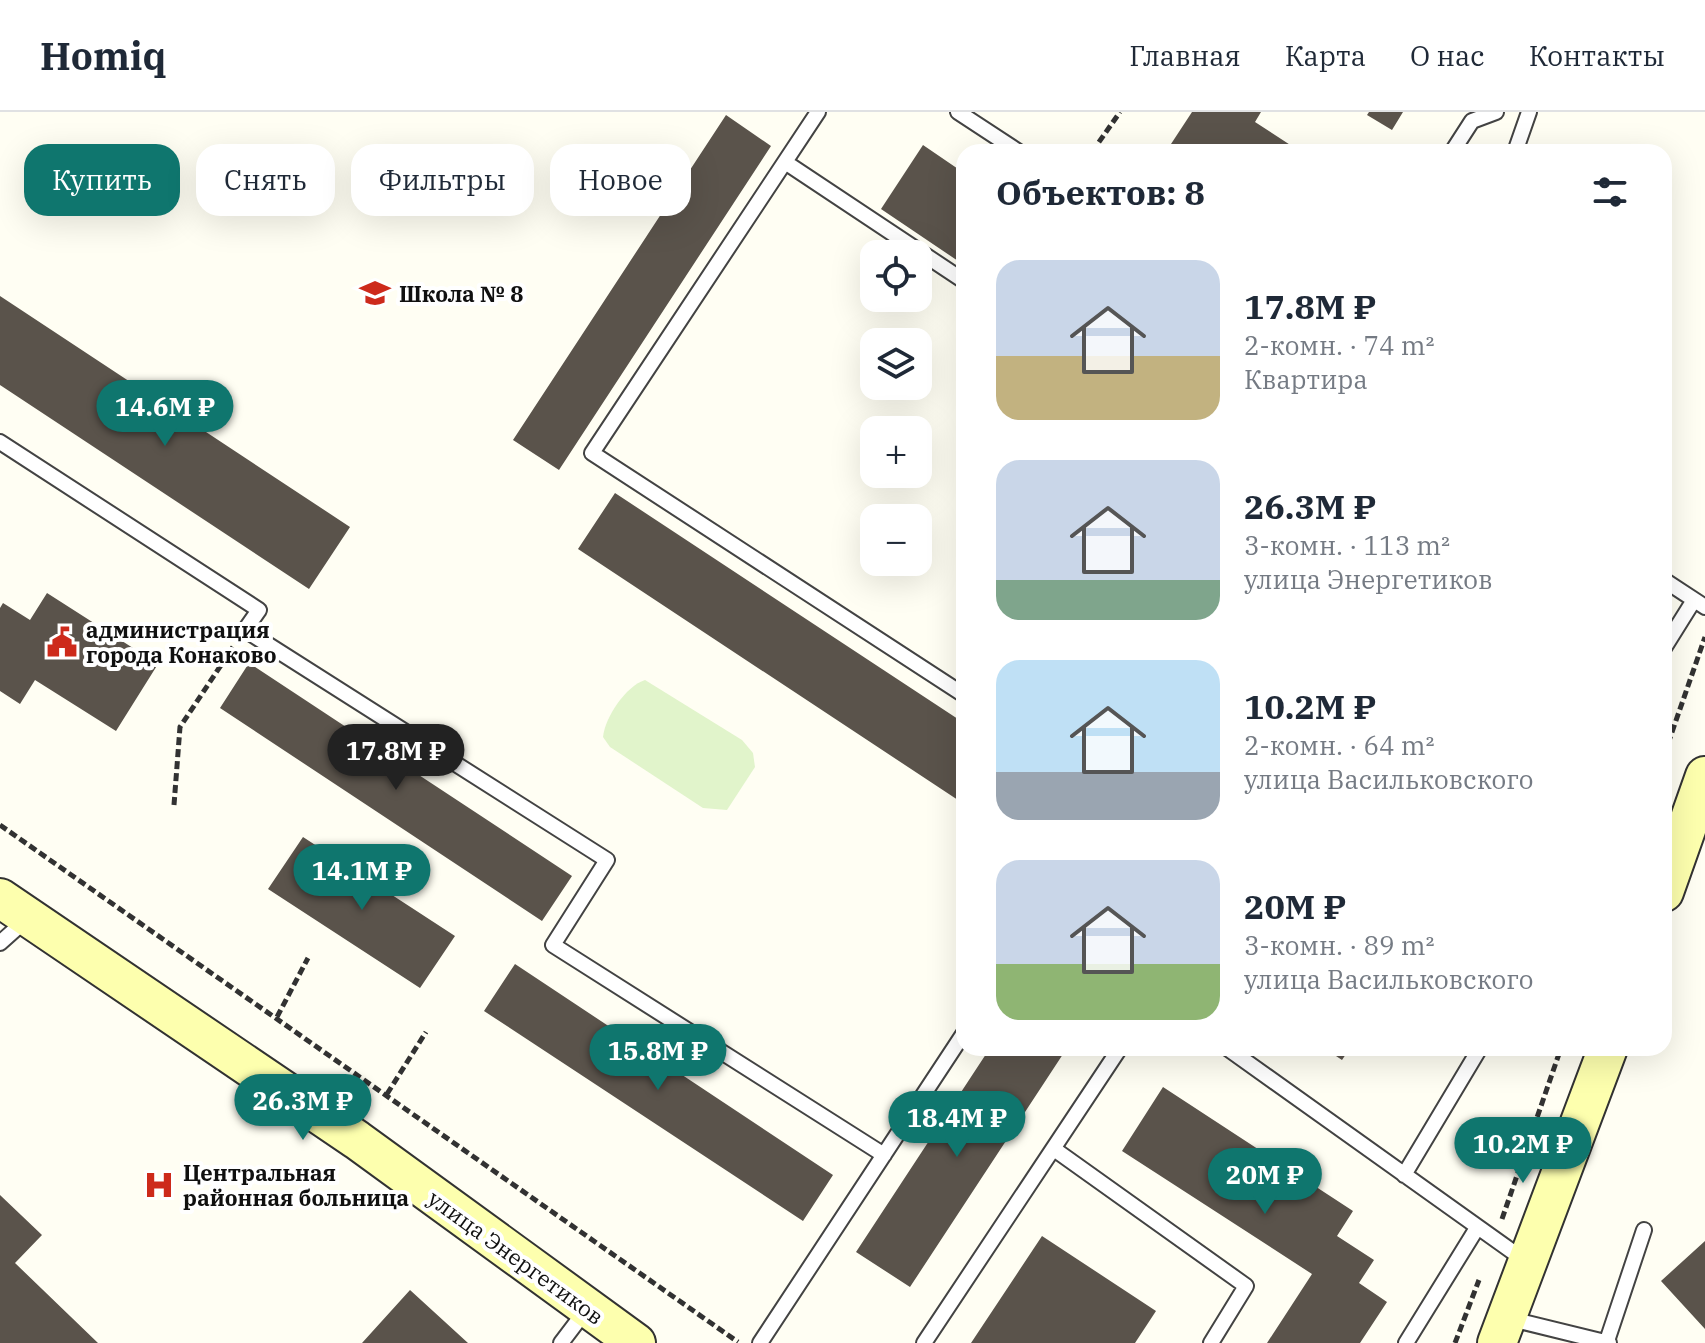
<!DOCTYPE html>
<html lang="ru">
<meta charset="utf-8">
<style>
body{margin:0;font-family:"IBM Plex Serif",serif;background:#f6f6f7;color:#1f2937;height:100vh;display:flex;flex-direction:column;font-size:30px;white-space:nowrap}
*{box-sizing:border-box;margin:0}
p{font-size:26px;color:#747a83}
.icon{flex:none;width:44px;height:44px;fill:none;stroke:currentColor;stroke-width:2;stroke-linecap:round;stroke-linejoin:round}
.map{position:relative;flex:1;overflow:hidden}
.sheet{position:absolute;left:956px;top:32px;width:716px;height:912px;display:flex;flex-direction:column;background:#fff;border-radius:24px;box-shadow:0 8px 32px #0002}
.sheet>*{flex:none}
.guide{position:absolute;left:24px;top:32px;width:760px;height:72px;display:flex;gap:16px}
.buttons{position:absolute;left:860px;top:128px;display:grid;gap:16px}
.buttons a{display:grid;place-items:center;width:72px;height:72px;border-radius:16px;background:#fff;box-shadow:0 8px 32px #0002;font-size:40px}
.price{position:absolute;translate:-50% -68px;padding:0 18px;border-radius:28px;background:#0f766e;color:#fff;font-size:26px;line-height:52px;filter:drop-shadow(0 2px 4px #0008)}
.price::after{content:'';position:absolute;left:50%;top:48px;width:24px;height:18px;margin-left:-12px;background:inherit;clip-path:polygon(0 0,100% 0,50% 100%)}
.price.current{background:#222;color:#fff}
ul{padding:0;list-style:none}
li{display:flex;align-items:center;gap:24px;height:200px;padding:0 40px}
li span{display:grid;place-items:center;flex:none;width:224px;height:160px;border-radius:24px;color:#555}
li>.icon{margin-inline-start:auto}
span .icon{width:96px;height:96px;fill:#fffc;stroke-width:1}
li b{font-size:34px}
h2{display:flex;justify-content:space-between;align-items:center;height:96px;padding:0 40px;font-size:34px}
.pill{padding:0 28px;border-radius:24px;background:#fff;box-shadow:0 8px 32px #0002;font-size:28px;line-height:72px}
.pill.current{background:#0f766e;color:#fff}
header{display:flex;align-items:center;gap:48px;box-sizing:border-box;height:112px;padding:0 40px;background:#fff;border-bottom:2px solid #e0e1e3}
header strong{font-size:38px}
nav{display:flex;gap:44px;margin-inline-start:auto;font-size:28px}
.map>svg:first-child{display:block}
.pitch{fill:#e1f4cb}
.building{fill:#5a534b}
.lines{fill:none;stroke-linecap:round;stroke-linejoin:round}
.lane-casing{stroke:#434343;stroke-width:18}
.secondary-casing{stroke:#323232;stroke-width:42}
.path{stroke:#323232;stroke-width:5;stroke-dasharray:8 4;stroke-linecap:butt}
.lane{stroke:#fff;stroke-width:14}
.secondary{stroke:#fdffae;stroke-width:38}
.labels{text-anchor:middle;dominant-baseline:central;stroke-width:8;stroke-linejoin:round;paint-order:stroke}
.poi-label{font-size:22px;font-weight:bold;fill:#101010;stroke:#fff;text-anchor:start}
.street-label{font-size:22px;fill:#101010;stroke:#fff}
</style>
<header>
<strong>Homiq</strong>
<nav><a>Главная</a><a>Карта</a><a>О нас</a><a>Контакты</a></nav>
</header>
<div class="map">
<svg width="1705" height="1231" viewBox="0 0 1705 1231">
<rect width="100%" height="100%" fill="#fffef3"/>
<path class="pitch" d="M645,568L742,628L753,641L755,655L727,698L703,696L610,635L603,625C605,605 626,574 645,568Z"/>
<path class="building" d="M1192,0H1261L1255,10L1301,40H1183L1171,32Z
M1369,0H1403L1392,18L1367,3Z
M726,3L771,34L559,358L513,328Z
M923,33L964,61V153L881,97Z
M0,184L350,415L309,477L0,273Z
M615,381L964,611V692L578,437Z
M47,481L158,552L116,619L35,568L20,592L0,579V496L3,491L30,508Z
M249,551L572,764L542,809L220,596Z
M303,725L455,824L420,876L268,777Z
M515,852L833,1063L803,1109L484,899Z
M990,936H1067L910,1175L856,1140Z
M1324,936H1350L1342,948Z
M1163,975L1353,1099L1337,1124L1374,1148L1359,1171L1387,1190L1360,1231H1267L1312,1162L1122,1039Z
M0,1083L42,1123L15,1151L98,1231H0Z
M1042,1124L1156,1199L1135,1231H971Z
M1705,1129V1217L1661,1169Z
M410,1178L468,1231H362Z"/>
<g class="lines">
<g class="lane-casing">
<path id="lane" d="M818,0L592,341L964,583
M958,0L1019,40
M1452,40L1472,9L1496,0
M1515,40L1529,0
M785,50L964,169
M0,330L259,498L245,518L607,748L553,833L884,1043
M1664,468L1705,495
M1664,536L1694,488
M0,831L28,806
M1227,936L1527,1150
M1054,1037L1246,1174L1211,1231
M1404,1063L1480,936
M1507,1206L1609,1231
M1607,1229L1644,1118
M561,1231L586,1198
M760,1231L964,921
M924,1231L1120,936
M1406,1231L1477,1116"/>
</g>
<g class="secondary-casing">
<path id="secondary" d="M1664,780L1705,664
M0,786L357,1028L636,1231
M1497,1231L1608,936"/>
</g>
<path class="path" d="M1092,40L1120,0
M1664,643L1705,525
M174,693L180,615L233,535
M0,713L738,1230
M277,905L308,846
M387,982L426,920
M1502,1107L1561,936
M1455,1231L1479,1168"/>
<use href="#lane" class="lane"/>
<use href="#secondary" class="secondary"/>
</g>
<defs>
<g id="school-bare" transform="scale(2.4)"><path d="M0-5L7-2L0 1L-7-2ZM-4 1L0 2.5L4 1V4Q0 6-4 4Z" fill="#cd2a1b" stroke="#fff" stroke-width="2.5" paint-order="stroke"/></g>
<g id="civic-bare" transform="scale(2.4)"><path d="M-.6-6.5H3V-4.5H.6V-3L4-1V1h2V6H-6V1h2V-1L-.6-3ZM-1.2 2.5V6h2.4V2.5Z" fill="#cd2a1b" stroke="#fff" stroke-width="2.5" paint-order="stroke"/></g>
<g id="hospital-bare" transform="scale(2.4)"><path d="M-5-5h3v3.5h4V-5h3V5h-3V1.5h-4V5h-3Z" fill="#cd2a1b" stroke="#fff" stroke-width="2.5" paint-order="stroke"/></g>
</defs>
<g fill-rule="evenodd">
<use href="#school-bare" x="375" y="181"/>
<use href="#civic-bare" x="62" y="530"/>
<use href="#hospital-bare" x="159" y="1073"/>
</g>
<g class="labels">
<g class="poi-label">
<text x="399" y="181">Школа № 8</text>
<text x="86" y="517">администрация<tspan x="86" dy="25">города Конаково</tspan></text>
<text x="183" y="1060">Центральная<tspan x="183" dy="25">районная больница</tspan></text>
</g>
<g class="street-label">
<text transform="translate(516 1145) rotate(36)">улица Энергетиков</text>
</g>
</g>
</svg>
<div class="buttons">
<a><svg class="icon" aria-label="locate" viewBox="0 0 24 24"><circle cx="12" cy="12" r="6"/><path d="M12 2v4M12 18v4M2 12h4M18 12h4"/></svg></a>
<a><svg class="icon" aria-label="layers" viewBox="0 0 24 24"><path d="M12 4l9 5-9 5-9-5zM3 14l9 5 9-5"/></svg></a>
<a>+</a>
<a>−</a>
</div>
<b class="price" style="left:165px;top:336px">14.6M ₽</b>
<b class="price current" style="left:396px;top:680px">17.8M ₽</b>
<b class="price" style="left:362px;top:800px">14.1M ₽</b>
<b class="price" style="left:658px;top:980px">15.8M ₽</b>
<b class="price" style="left:303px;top:1030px">26.3M ₽</b>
<b class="price" style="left:957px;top:1047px">18.4M ₽</b>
<b class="price" style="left:1523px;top:1073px">10.2M ₽</b>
<b class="price" style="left:1265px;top:1104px">20M ₽</b>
<div class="guide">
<a class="pill current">Купить</a>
<a class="pill">Снять</a>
<a class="pill">Фильтры</a>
<a class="pill">Новое</a>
</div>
<section class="sheet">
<h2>Объектов: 8<svg class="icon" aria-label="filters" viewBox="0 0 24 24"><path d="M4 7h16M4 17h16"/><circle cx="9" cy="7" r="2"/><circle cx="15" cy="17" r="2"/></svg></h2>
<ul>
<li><span style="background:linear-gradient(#c9d6e8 60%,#c2b280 0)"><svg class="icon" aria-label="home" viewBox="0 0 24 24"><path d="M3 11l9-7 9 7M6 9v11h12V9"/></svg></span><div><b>17.8M ₽</b><p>2-комн. · 74 m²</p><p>Квартира</p></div></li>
<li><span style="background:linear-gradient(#c9d6e8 75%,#7fa58c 0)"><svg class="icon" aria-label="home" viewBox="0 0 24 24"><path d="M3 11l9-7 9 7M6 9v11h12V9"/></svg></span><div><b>26.3M ₽</b><p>3-комн. · 113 m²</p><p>улица Энергетиков</p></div></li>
<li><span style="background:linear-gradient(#bfe0f5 70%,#9aa5b1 0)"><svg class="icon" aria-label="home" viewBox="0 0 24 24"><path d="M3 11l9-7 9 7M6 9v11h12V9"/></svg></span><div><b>10.2M ₽</b><p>2-комн. · 64 m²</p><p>улица Васильковского</p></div></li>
<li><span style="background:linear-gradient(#c9d6e8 65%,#8fb573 0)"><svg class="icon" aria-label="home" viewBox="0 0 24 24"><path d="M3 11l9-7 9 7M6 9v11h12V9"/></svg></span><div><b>20M ₽</b><p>3-комн. · 89 m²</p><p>улица Васильковского</p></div></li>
</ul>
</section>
</div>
